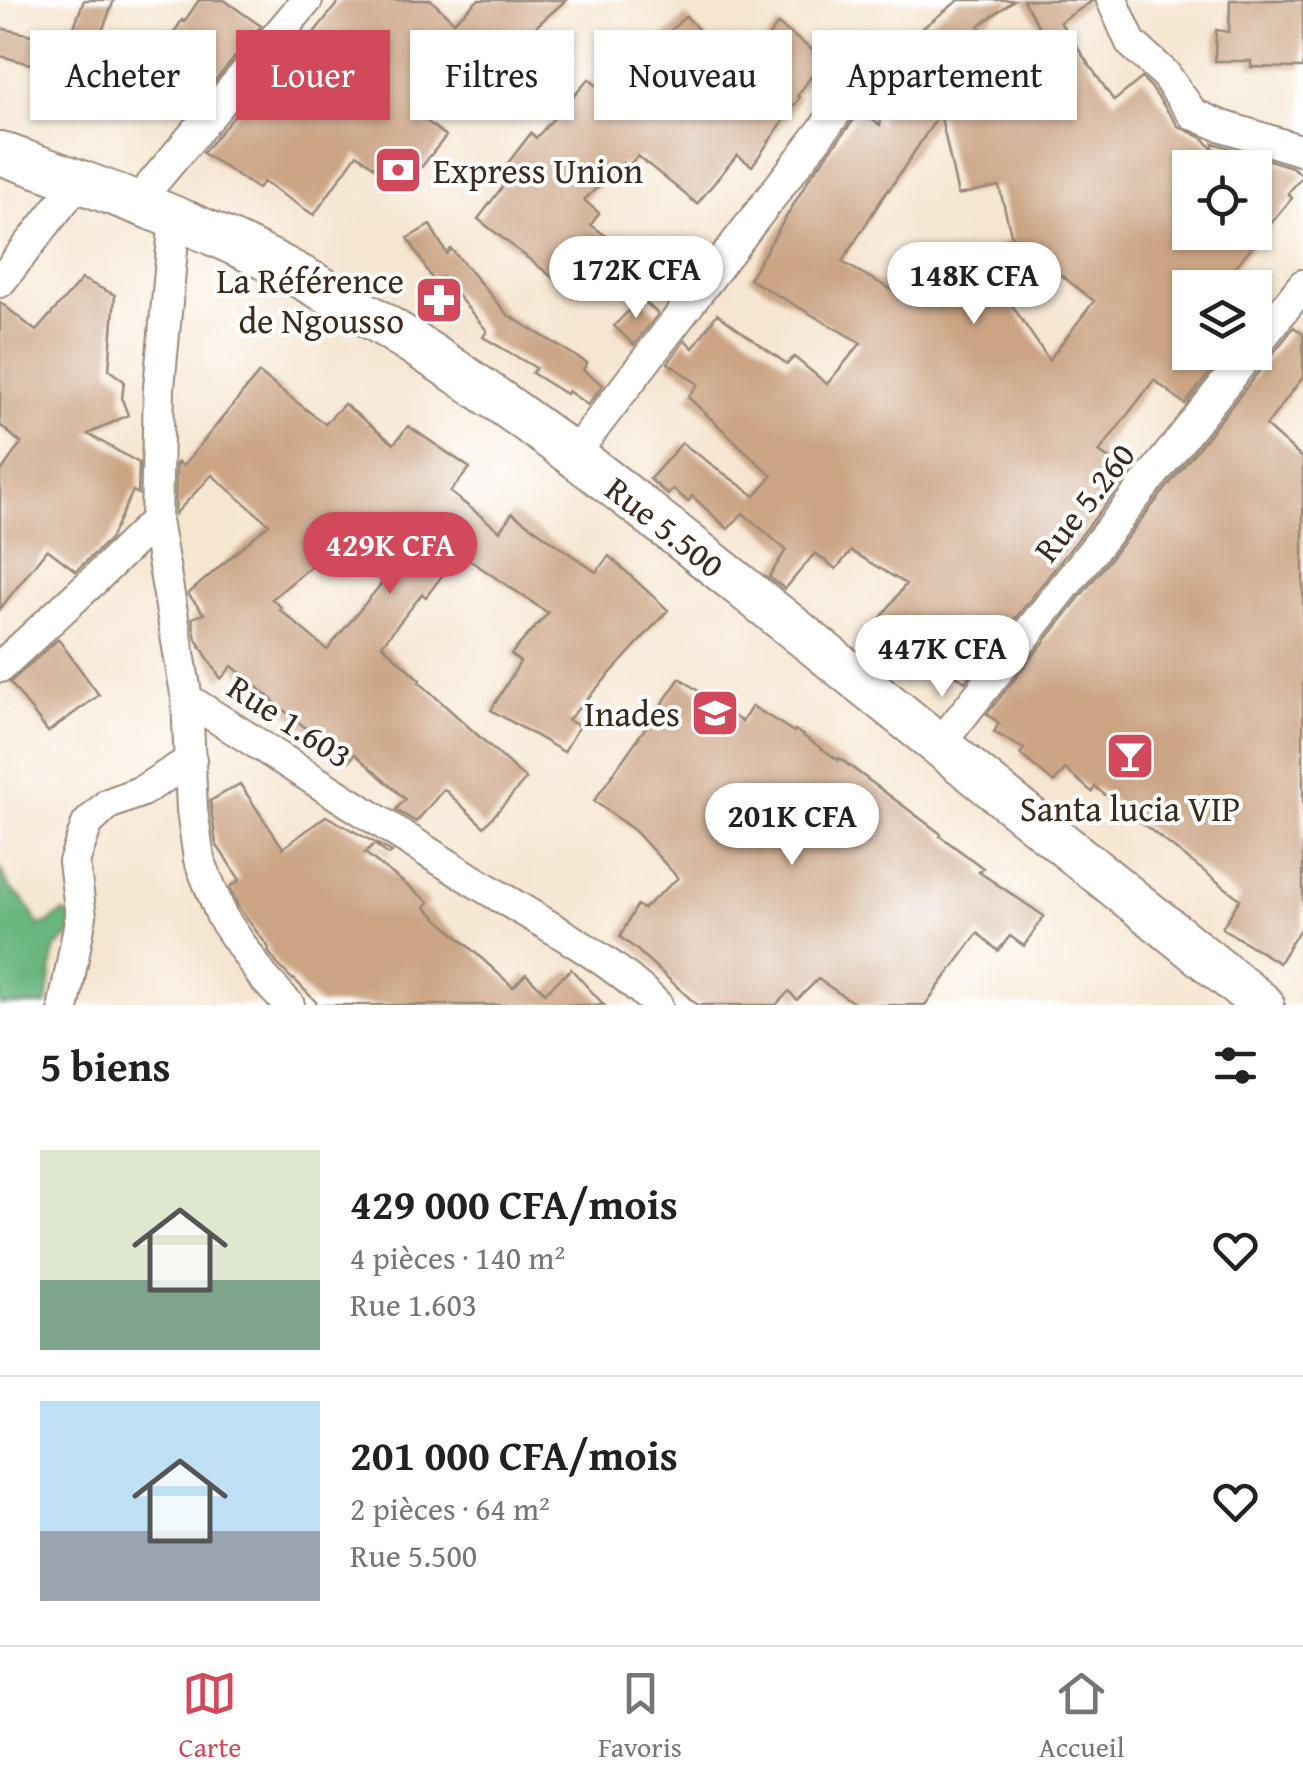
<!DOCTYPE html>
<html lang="fr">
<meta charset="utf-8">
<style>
body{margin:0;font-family:"Gentium Book Plus",serif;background:#f2f2f2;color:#222;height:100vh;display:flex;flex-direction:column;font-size:38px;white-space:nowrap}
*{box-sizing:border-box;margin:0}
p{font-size:32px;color:#767676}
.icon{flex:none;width:55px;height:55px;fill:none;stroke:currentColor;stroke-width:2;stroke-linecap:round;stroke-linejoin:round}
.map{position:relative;height:1005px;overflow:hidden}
.side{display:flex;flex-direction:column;background:#fff;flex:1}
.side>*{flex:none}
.top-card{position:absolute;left:30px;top:30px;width:1245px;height:90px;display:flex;gap:20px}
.tools{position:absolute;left:1172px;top:150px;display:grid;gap:20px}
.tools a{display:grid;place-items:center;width:100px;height:100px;border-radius:0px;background:#fff;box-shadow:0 2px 8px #0004;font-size:50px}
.price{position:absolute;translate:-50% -85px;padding:0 22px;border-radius:35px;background:#fff;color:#222;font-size:32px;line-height:65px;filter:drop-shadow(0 2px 5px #0008)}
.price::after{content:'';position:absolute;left:50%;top:60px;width:30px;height:22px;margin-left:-15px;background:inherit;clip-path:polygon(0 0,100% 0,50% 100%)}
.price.current{background:#d1495b;color:#fff}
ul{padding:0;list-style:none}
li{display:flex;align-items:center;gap:30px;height:250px;padding:0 40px}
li+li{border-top:2px solid #e0e0e0}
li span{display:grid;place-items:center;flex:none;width:280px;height:200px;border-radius:0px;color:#555}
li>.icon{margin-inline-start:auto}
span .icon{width:120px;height:120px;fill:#fffc;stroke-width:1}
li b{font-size:42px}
h2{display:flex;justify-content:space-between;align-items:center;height:120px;padding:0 40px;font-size:42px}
.tag{padding:0 35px;border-radius:0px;background:#fff;box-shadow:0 2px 8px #0004;font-size:35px;line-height:90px}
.tag.current{background:#d1495b;color:#fff}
.tab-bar{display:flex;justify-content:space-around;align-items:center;height:140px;border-top:2px solid #e0e0e0;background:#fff;font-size:28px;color:#767676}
.tab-bar a{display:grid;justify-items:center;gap:5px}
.tab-bar .current{color:#d1495b}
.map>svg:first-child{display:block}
.forest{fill:#69b67f;stroke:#52704e;stroke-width:2.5}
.building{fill:#cba484;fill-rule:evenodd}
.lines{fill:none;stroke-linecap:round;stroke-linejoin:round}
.street-casing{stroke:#988878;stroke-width:34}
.secondary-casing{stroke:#988878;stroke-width:46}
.street{stroke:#fff;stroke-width:30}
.secondary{stroke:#fff;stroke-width:42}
.labels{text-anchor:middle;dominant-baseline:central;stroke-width:8;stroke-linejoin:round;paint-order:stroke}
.poi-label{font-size:35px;fill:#3b2a1e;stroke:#fff;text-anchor:end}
.street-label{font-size:35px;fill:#3b2a1e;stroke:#fff}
</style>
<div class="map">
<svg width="1303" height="1005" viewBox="0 0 1303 1005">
<rect width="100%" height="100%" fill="#fff"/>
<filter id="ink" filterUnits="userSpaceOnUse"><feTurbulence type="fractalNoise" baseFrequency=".01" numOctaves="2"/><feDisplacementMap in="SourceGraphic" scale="20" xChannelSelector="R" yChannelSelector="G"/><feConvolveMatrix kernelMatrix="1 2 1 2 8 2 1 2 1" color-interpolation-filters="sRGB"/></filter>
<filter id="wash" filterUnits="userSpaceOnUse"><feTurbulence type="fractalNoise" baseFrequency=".0048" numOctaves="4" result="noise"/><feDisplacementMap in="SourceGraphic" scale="40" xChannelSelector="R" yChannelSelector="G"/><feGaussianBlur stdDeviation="2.25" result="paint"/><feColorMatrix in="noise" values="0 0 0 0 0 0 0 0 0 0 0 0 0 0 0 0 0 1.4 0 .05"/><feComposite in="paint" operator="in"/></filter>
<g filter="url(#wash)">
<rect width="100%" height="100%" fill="#f6e6d1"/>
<path class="forest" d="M0,867L8,886L26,903L38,925L46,924L64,912L73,919L72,934L54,950L47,1005H0Z"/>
<g id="blocks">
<path class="building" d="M84,0H114L84,78L0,56V28L68,43Z
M199,0H224L261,26L192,108L145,77L182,20L184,22Z
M340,0H431L454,22L478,0H566L532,30L539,37L503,70L482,48L417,114L446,136L404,189L357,154L314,215L263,182L258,189L203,153L299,39L305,44Z
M959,0H1014L979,26L1025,96L1064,69L1023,0H1094L1060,22L1114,101L1142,78L1150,86L1178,126L1204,139L1213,150V143L1292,167L1303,176L1288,193L1292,198L1218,288H1190V352H1226L1185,404L1154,380L1099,452L1111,460L1104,472L1120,486L965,682L911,642L896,663L865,639L906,584L851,551L836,569L815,553L785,589L769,577L786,550L743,513L728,529L692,496L688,502L673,489L668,495L650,479L682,443L755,496L772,476L688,397L698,384L668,363L685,340L693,348L717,314L787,364L794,357L827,384L861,343L749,279L810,177L860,112L880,125L894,49L904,35L920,30ZM940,113L958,195L999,186L1012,238L919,305L842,262L888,189L889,190ZM1190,168H1255V232H1190ZM1043,261L1094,301L1049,360L1001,289Z
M1230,0H1303V68L1251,67V61H1215L1216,30L1229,32Z
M686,16L740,75L778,24L824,59L797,96L800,97L752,166L737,155L697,204L638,156L627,167L623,163L584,200L599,213L591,225L610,239L570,291L478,219L503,186L495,180L531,133L536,138L589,79L604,92Z
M430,225L447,254L451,249L508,315L587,363L583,370L603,385L588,405L568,391L566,394L532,373L536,368L483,337L487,331L442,277L434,282L408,238Z
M82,279L115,295L109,370L124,381L122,399L128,415L88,434L139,463L138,494L133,491L110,539L76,571L47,549L0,609V473L21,443L0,425V302L36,331Z
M641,298L658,314L634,345L614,326Z
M1294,327L1303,334V377L1266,426L1303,459V924L1279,963L1222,928L1240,899L1095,787L1092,792L1065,769L1054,783L1020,754L1024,749L994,732L999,723L987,714Z
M259,373L325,424L344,404L394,444L408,426L470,468L450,492L500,531L512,513L596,572L609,556L668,610L568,720L579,726L564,752L491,710L520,662L511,654L548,613L459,553L426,597L422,594L382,645L420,680L419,682L526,779L484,827L444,789L416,822L396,810L405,799L355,754L349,761L298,722L232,666L221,679L196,639L192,618L204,614L188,594L269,524L212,475L175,514L176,464L178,462L183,466ZM340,533L391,572L327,650L279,609L281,607L272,599L316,562Z
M58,639L99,695L48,732L10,682Z
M680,678L742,722L752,706L794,732L795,730L838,760L839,758L941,834L940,836L983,868L979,872L1044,916L1024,946L1010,936L998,951L978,933L925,1005H857L818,979L797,1000L789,991L776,1005H697L637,950L620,937L637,905L643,909L678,878L635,831L594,801Z
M240,784L283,848L326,816L392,852L389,855L374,844L365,853L429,902L425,907L513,987L526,974L545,993L571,969L604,1005H319L294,979L293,980L278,965L268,951L269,948L238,907L230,887L240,880L216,844L210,801Z"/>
</g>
</g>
<g filter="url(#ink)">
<use href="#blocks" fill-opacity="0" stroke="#988878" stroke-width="2.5"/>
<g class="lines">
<g class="street-casing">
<path id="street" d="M1112,0L1131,43L1164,73L1193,114L1219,125L1303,151
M136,203L307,0
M175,218L159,387L156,520L187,699C285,761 382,824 479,884C537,920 610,957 657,1005
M0,282L79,181
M1255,346L1303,285
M574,454L871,67
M0,667L92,582L156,520
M187,699L192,810L199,859L222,917L263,977L289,1005
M939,745L1250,352
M64,1005L81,916L74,862L87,824L108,804L142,791L191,760"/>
</g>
<g class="secondary-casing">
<g id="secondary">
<path id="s1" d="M0,153C101,189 204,224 299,276C472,369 623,492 776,614C939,744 1101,875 1263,1005"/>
</g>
</g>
<use href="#street" class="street"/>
<use href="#secondary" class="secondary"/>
</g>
</g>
<defs>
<g id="bank-square" transform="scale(2.5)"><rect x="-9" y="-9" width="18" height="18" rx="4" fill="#d1495b" stroke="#fff"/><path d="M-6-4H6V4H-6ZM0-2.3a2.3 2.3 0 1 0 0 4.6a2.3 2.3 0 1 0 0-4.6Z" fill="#fff"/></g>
<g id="pharmacy-square" transform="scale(2.5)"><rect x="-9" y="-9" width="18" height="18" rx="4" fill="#d1495b" stroke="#fff"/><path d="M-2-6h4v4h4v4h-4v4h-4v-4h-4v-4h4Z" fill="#fff"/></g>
<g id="university-square" transform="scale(2.5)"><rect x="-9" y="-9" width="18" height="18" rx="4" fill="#d1495b" stroke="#fff"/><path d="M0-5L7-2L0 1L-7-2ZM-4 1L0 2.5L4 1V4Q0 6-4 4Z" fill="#fff"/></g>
<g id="bar-square" transform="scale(2.5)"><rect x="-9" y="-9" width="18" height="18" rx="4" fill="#d1495b" stroke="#fff"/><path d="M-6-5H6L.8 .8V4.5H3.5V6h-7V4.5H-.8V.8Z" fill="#fff"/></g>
</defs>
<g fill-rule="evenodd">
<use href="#bank-square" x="398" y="170"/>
<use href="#pharmacy-square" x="439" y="300"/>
<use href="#university-square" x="715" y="713"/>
<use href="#bar-square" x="1130" y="756"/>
</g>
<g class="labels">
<g class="poi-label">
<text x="433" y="170" text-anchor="start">Express Union</text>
<text x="404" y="280">La Référence<tspan x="404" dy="40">de Ngousso</tspan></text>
<text x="680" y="713">Inades</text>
<text x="1130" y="808" text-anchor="middle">Santa lucia VIP</text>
</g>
<g class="street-label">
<text transform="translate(1084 502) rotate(-52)">Rue 5.260</text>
<text stroke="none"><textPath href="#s1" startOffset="768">Rue 5.500</textPath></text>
<text transform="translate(290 721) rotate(33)">Rue 1.603</text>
</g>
</g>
</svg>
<div class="tools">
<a><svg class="icon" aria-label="locate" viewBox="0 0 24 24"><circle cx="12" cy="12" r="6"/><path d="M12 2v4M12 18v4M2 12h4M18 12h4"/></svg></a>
<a><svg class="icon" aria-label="layers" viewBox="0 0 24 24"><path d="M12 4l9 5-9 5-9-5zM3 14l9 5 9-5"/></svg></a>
</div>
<b class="price" style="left:636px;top:321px">172K CFA</b>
<b class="price" style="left:974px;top:327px">148K CFA</b>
<b class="price current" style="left:390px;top:597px">429K CFA</b>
<b class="price" style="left:942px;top:700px">447K CFA</b>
<b class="price" style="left:792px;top:868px">201K CFA</b>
<div class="top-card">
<a class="tag">Acheter</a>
<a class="tag current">Louer</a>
<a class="tag">Filtres</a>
<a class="tag">Nouveau</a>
<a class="tag">Appartement</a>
</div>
</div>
<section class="side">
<h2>5 biens<svg class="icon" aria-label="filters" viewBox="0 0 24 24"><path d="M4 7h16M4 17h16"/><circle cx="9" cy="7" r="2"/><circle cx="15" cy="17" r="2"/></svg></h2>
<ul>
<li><span style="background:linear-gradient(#dfe7d0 65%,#7fa58c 0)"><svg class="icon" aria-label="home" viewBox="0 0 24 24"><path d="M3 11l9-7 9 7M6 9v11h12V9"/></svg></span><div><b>429 000 CFA/mois</b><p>4 pièces · 140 m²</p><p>Rue 1.603</p></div><svg class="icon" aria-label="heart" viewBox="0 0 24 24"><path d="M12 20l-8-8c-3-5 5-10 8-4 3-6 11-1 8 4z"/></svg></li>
<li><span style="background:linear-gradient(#bfe0f5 65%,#9aa5b1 0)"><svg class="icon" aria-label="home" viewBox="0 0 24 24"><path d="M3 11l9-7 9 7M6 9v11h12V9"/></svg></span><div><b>201 000 CFA/mois</b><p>2 pièces · 64 m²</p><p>Rue 5.500</p></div><svg class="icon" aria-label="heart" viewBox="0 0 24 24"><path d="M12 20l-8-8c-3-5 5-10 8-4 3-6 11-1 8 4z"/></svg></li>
</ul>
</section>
<nav class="tab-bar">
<a class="current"><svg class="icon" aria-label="map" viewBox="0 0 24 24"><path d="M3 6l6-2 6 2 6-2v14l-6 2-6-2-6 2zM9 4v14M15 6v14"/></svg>Carte</a>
<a><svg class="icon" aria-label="saved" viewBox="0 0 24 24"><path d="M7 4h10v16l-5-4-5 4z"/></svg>Favoris</a>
<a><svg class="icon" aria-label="home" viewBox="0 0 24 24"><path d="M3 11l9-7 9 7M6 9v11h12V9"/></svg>Accueil</a>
</nav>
